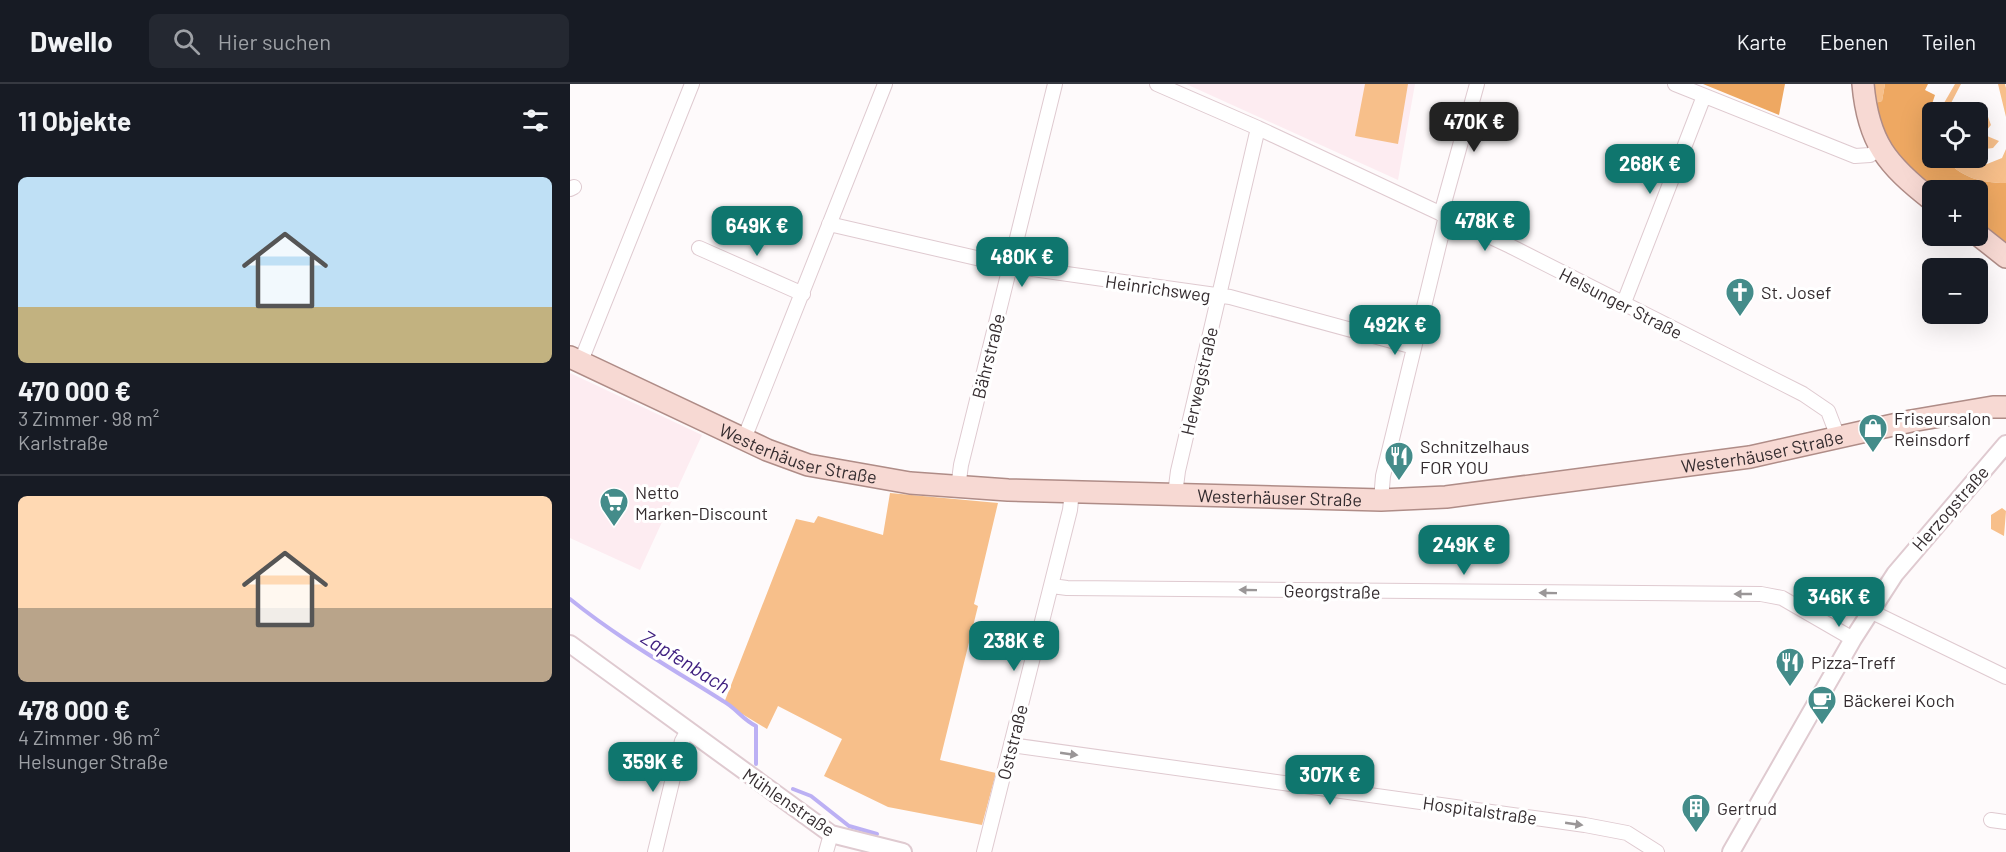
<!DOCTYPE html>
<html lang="de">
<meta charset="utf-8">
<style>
body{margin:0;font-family:Barlow,sans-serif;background:#242831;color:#f1f3f6;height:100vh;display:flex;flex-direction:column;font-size:22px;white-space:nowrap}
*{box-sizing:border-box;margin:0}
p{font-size:20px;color:#9ea1a6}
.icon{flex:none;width:33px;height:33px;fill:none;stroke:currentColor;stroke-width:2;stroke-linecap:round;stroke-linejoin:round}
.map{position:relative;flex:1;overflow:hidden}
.drawer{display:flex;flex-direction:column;background:#171b24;width:570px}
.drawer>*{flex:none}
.tools{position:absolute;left:1352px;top:18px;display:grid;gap:12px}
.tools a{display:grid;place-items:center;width:66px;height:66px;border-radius:9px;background:#171b24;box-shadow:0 6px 24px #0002;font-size:30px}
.price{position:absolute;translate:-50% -51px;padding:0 14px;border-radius:12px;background:#0f766e;color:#fff;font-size:20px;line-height:39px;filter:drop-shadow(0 2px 3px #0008)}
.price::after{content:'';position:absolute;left:50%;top:36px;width:18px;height:14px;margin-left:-9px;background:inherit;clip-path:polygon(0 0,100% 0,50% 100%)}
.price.on{background:#222;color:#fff}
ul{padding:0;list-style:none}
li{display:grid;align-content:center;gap:12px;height:318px;padding:0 18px}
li+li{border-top:2px solid #363941}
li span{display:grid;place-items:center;height:186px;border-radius:9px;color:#555}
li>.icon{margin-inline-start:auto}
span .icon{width:108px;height:108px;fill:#fffc;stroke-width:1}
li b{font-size:26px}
h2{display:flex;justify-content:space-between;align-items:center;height:72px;padding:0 18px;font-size:26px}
header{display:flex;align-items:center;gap:36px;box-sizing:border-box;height:84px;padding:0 30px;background:#171b24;border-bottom:2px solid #363941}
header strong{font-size:28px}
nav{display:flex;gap:33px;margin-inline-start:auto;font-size:21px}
.search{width:420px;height:54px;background:#242831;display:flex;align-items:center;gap:15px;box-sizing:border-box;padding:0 21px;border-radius:9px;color:#9ea1a6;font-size:22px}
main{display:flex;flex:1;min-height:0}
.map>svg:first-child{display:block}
.built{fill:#fdecf1}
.green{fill:#f7bf8a}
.forest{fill:#eea862}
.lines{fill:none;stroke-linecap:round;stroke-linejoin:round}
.stream{stroke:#bcb0f4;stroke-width:4}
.minor-casing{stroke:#dfcad0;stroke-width:16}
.tertiary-casing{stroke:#dfcad0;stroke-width:20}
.primary-casing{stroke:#af8c87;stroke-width:24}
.minor{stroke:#fff;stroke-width:14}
.tertiary{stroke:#fff;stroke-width:16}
.primary{stroke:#f7d9d3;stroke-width:21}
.oneway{fill:#9a9697}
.labels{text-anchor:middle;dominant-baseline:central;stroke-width:6;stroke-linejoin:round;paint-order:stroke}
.street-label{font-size:18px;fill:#342c2f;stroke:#fff}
.poi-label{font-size:18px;fill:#342c2f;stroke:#fff;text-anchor:start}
.water-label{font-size:20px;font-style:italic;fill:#402180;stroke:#fff}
</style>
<header>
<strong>Dwello</strong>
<div class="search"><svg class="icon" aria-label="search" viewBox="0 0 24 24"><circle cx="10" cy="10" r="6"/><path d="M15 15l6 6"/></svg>Hier suchen</div>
<nav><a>Karte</a><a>Ebenen</a><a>Teilen</a></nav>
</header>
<main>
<section class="drawer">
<h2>11 Objekte<svg class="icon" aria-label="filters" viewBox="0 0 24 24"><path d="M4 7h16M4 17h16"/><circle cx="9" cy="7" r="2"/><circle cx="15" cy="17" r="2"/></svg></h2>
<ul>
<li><span style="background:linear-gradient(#bfe0f5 70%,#c2b280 0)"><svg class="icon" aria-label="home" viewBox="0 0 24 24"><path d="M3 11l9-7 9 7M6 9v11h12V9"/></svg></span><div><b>470 000 €</b><p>3 Zimmer · 98 m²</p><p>Karlstraße</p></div></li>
<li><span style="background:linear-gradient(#ffd9b3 60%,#b9a48a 0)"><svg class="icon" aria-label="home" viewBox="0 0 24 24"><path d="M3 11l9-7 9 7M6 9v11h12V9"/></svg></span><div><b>478 000 €</b><p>4 Zimmer · 96 m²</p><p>Helsunger Straße</p></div></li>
</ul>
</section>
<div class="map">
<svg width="1436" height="768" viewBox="0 0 1436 768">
<rect width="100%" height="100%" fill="#fefafb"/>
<path class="built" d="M616,0H845L828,96Z
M0,289L132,351L70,486L0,454Z"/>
<path class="green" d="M795,0H838L828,60L785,52Z
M1302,0H1315L1312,17L1302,20Z
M1385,0H1391L1379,23H1376L1374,19Z
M1428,0H1435L1436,4V33Z
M1413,19L1421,41L1416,47L1417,52L1429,57L1423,64L1415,65L1407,61V32Z
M1436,65V99C1410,99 1391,93 1374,74H1396L1417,80L1432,74Z
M320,409L428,419L404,520L408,522L370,676L426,689L412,741L318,723L254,692L272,655L208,622L197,645L154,619L226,435L244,439L248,432L313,451Z
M1432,424L1436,427L1434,452L1421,445V431Z"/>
<path class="forest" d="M1133,0H1215L1209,31Z
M1315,0H1358L1355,6L1365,11L1360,26L1362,74H1374C1391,93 1410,99 1436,99V163L1407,140V106H1364L1333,79L1321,65L1302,20L1312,17Z"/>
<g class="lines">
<path class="stream" d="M0,515C48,554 101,584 153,617C166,624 172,635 186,642V680
M223,705L241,712L279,742L307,750"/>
<g class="minor-casing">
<path id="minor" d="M587,0L688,44L940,162L1233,310L1258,327L1268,353
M1105,0L1285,72L1300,71L1309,65
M0,105L4,103
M871,130L907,0
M259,140L441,182L660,213L844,263
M129,164L233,210
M1053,221L1134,12
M11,277L122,0
M174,355L315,0
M388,404L391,381L485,0
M605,410L608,387L688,44
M811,416L813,392L876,132
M482,502L497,504L1191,510L1212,514L1283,555
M1300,527L1436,593
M441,661L1015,741L1057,749L1087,768
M1421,736L1436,738
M85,768L112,657L118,646
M256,768L261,750
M414,768L500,426L502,407"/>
</g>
<g class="tertiary-casing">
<path id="tertiary" d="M0,560L261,750L333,768
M1161,768L1283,555L1325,490L1436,360"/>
</g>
<g class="primary-casing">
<g id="primary">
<path d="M1293,0C1298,58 1317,81 1362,116"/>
<path d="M1407,150L1436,173"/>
<path id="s1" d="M0,273L197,366L238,381L340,399L438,406L811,416L876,413L1180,373L1341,337L1423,323H1436"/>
</g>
</g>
<use href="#minor" class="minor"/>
<use href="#tertiary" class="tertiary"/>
<use href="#primary" class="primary"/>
</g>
<defs><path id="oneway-solid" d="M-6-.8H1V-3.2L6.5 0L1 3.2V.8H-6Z" transform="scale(1.5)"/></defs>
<g class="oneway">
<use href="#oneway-solid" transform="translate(678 506) rotate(-179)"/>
<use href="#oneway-solid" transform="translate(978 509) rotate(-179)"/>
<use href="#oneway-solid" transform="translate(1173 510) rotate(-180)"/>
<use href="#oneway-solid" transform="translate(499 670) rotate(8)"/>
<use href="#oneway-solid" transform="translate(1004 740) rotate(8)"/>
</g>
<defs>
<g id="church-pin" transform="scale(1.5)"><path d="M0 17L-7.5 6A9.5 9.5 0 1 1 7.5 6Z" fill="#448c8a" stroke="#fff"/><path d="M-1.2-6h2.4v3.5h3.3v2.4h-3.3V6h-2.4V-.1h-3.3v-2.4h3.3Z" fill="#fff"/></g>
<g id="shop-pin" transform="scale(1.5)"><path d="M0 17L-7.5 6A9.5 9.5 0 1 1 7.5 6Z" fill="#448c8a" stroke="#fff"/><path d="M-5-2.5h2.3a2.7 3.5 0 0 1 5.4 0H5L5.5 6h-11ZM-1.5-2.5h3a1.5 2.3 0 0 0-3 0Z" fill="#fff"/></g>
<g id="restaurant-pin" transform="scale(1.5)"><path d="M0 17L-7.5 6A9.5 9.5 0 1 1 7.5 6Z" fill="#448c8a" stroke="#fff"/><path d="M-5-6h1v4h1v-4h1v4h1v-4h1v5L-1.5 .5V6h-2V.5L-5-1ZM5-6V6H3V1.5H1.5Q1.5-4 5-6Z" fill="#fff"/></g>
<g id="supermarket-pin" transform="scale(1.5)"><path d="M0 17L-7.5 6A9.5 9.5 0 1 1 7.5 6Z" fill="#448c8a" stroke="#fff"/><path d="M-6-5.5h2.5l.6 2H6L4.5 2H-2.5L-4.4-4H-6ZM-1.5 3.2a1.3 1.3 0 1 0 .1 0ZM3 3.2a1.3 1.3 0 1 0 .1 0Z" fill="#fff"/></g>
<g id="cafe-pin" transform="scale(1.5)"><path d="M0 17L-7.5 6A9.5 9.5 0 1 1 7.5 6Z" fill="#448c8a" stroke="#fff"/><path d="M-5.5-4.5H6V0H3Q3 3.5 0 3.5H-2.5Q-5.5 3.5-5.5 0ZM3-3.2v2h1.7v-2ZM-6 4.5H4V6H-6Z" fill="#fff"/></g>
<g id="building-pin" transform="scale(1.5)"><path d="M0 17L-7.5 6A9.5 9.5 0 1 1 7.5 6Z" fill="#448c8a" stroke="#fff"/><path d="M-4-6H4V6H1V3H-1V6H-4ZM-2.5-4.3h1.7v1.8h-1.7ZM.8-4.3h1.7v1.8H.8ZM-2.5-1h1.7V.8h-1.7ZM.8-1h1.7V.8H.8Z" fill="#fff"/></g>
</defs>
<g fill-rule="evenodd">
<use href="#church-pin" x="1170" y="208"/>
<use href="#shop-pin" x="1303" y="344"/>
<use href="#restaurant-pin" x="829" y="372"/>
<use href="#supermarket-pin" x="44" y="418"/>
<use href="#restaurant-pin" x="1220" y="578"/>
<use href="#cafe-pin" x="1252" y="616"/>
<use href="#building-pin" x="1126" y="724"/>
</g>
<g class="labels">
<g class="street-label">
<text transform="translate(588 204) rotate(8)">Heinrichsweg</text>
<text transform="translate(1051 219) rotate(27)">Helsunger Straße</text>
<text transform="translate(418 272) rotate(-76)">Bährstraße</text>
<text transform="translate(629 297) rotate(-77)">Herwegstraße</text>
<text stroke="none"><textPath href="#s1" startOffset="1221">Westerhäuser Straße</textPath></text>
<text stroke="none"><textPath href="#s1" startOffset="249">Westerhäuser Straße</textPath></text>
<text stroke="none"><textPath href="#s1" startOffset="735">Westerhäuser Straße</textPath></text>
<text transform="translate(1380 424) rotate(-49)">Herzogstraße</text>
<text transform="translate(762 507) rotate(1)">Georgstraße</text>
<text transform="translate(442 658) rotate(-76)">Oststraße</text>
<text transform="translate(219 718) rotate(34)">Mühlenstraße</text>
<text transform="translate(910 726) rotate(8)">Hospitalstraße</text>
</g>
<g class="poi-label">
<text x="1191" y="208">St. Josef</text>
<text x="1324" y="334">Friseursalon<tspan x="1324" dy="21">Reinsdorf</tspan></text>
<text x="850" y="362">Schnitzelhaus<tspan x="850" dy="21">FOR YOU</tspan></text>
<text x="65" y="408">Netto<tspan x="65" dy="21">Marken-Discount</tspan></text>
<text x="1241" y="578">Pizza-Treff</text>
<text x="1273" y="616">Bäckerei Koch</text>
<text x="1147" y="724">Gertrud</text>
</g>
<g class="water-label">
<text transform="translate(116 577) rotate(32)">Zapfenbach</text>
</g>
</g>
</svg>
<div class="tools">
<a><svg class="icon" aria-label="locate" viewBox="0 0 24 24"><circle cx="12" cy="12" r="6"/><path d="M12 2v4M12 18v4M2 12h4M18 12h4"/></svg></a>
<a>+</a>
<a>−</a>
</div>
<b class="price on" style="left:904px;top:69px">470K €</b>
<b class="price" style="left:1080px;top:111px">268K €</b>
<b class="price" style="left:915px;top:168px">478K €</b>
<b class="price" style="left:187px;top:173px">649K €</b>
<b class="price" style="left:452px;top:204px">480K €</b>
<b class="price" style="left:825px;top:272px">492K €</b>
<b class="price" style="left:894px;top:492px">249K €</b>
<b class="price" style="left:1269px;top:544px">346K €</b>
<b class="price" style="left:444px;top:588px">238K €</b>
<b class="price" style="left:83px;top:709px">359K €</b>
<b class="price" style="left:760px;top:722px">307K €</b>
</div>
</main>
